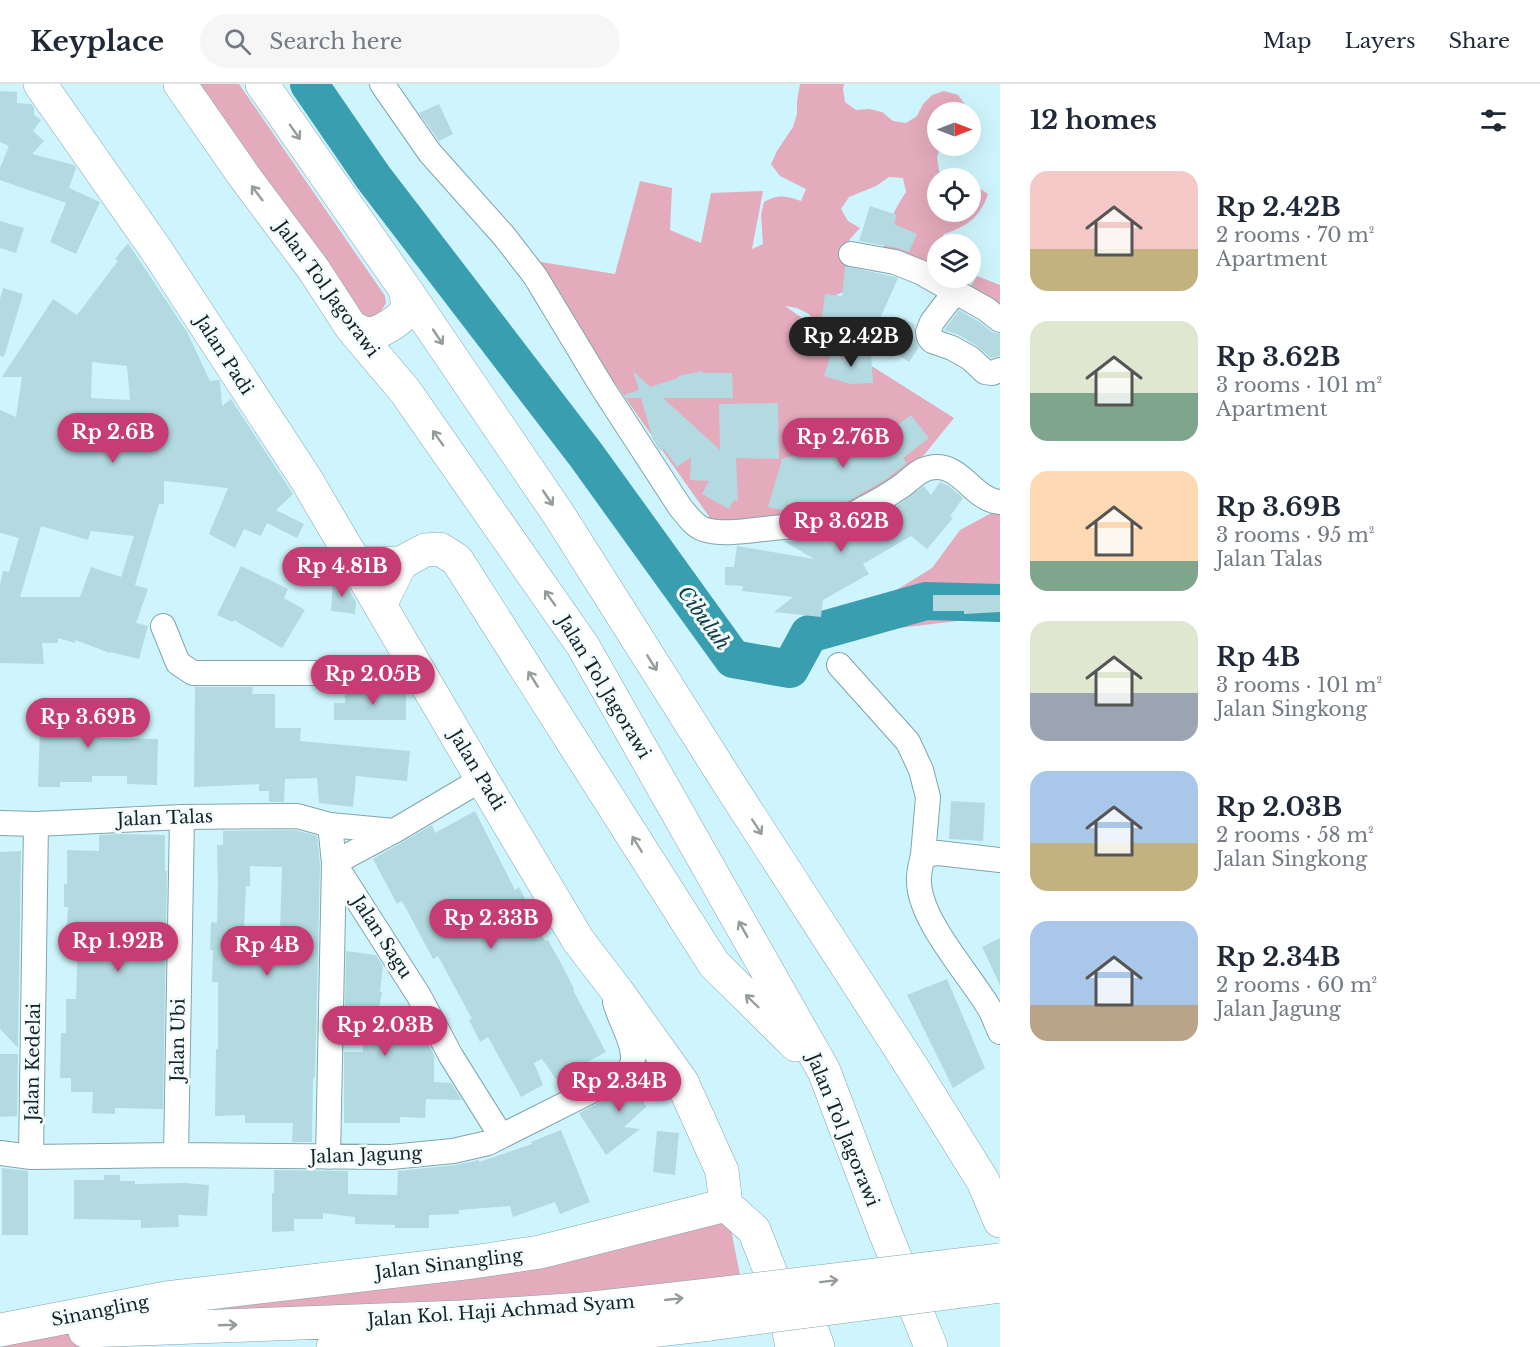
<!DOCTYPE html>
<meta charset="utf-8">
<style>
body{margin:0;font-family:"Libre Baskerville",serif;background:#f6f6f7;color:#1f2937;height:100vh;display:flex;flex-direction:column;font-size:22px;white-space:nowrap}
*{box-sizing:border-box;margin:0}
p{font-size:20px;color:#747a83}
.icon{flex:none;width:33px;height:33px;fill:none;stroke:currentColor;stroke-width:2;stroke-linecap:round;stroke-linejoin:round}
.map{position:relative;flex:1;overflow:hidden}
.details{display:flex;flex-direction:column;background:#fff;width:540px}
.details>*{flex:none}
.needle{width:39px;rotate:90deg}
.fabs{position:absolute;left:927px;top:18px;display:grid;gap:12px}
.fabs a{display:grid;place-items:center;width:54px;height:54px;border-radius:50%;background:#fff;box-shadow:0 6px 24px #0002;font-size:30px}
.price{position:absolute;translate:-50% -51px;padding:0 14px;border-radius:21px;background:#c63c74;color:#fff;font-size:20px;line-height:39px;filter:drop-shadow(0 2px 3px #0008)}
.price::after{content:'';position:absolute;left:50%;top:36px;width:18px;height:14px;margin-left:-9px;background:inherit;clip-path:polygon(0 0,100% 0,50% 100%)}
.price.on{background:#222;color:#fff}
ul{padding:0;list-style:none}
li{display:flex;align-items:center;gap:18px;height:150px;padding:0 30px}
li span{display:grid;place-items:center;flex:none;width:168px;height:120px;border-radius:18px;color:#555}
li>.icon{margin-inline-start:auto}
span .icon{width:72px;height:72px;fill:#fffc;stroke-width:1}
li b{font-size:26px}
h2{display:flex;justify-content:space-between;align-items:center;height:72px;padding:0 30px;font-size:26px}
header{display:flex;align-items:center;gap:36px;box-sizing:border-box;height:84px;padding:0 30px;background:#fff;border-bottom:2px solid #e0e1e3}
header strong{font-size:28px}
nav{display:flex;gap:33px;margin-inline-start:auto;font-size:21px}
.search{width:420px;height:54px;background:#f6f6f7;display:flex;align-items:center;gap:15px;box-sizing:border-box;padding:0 21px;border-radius:33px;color:#747a83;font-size:22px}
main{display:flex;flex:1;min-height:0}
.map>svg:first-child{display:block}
.green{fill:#e3abbb}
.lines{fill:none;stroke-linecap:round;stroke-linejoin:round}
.river{stroke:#399eaf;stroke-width:38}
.building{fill:#b3dae1;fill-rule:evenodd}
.street-casing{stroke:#80a5ad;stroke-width:26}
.secondary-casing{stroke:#80a5ad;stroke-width:34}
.highway-casing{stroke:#80a5ad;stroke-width:34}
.street{stroke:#fff;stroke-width:24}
.secondary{stroke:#fff;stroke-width:33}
.highway{stroke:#fff;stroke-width:33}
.primary-bridge-casing{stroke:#80a5ad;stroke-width:34;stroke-linecap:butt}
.primary-bridge{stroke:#fff;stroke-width:33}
.oneway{stroke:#959c9d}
.labels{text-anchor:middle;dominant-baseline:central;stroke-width:6;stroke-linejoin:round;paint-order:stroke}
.street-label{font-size:18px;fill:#142326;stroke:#f4fcfd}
.water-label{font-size:20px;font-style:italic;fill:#103e46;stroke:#f4fcfd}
</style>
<header>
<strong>Keyplace</strong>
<div class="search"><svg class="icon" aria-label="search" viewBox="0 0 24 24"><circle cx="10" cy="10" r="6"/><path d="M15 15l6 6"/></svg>Search here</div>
<nav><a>Map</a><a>Layers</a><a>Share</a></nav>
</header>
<main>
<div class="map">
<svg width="1000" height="1263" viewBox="0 0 1000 1263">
<rect width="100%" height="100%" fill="#cef5fd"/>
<path class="green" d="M196,0H239L385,212L386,219C379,232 374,233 360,235Z
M800,0H844L843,5L845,18L856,26L869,25L882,28L893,37L906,39L917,32L923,20L932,11L944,7L958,11L967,23L965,28H938V62H941L937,73L939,87L951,94H938V128H970L971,101L976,102L988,110C980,133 968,142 944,150L940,160H938C937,173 926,178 916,183L883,169C885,146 893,127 906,108L903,94L889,93L876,102L849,113L841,125L848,137L860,144L850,155L844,168L851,192L850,205L836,211C848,224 855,223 868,233C877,238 881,248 885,256L873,264L858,262L829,251L817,242L809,230L797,224L785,222L859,274L954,334L924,371L880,402L816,441L720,448L595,271L535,177L615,190L640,97L672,104L670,146L701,159L711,109L763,107L752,165L763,160L761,131L764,118C779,110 785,112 801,117L806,105L780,92L771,80L777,67L793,43L797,30V17Z
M977,192L1000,201V234L966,209Z
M995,427L1000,428V534L998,532L891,545L882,515L932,484L960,446Z
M726,1121L743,1206C632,1224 519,1229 407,1234C328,1237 249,1240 170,1243C159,1236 161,1226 165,1216L113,1263H0V1246L166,1214L473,1178L540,1168Z"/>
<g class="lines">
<path class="river" d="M309,0L373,93L586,371L733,575L790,585L809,550L926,517L1000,519"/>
</g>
<path class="building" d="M0,7L17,8V19L31,20L34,24V31L41,36L33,47L44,57L32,70L74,81L76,84L69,104L100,118L76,170L50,158L66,119L0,96V84L9,62L0,58Z
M439,20L453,50L439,57L419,29Z
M870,122L897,131L894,140L917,150L909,168L898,164L859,157Z
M0,137L24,144L16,169L0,164Z
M128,159L187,248L210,297L219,296L220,297L222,322L231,315L293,410L276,426L304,440L297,454L267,439L261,452L244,445L235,464L209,450L228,404L164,397V420H159L135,501L148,505L136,539L148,542L139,575L110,568V569L75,556V559L58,554V559H42L44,580L0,579V501L3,487L9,488L19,454L0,449V326L16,333L22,293H2L53,215L77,231L118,177L115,175ZM92,278L127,282L130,316L91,314ZM41,442L88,456L91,447L134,452L121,493L91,483L80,513H20Z
M845,182L891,192L898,194L875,246L821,239L825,210L842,212Z
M3,204L23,210L4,273L0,272V215Z
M959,226L978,237L992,248L1000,250V272L991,274L977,262L959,251L944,246Z
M904,234L915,241L914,251L919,263L909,278L885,262Z
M858,262L871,269L873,299L851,300L824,292L831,270L850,276Z
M633,287L650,303L678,294V292L703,287V289H732L733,314H663L720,366L719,320L778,319L779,375L736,374L738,417L734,416L729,425L702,410L709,397L690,396L691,373L677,383L664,365L660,367L651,352H652L641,314H626L624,311L639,306Z
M911,331L929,354L903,374L907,379L885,396L848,417L822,426L811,428H793L768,423L782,375L869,347L878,356Z
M940,398L949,402L963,414L950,432L953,434L927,465L911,452L863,480L869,490L823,516L821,533L774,528L793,513L742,507L743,502L725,501V483H734L737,462L814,475L784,457L818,456L848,448L891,426L924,402L931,411Z
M241,482L288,505L284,514L305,526L282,564L234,536L233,538L217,531Z
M333,493L342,494L356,518L355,530L331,527Z
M933,511H1000V528L964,530V527H933Z
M195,603H253L252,610H275V644H301L300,657L410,667L407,697L356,692L353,723L319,719L317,694L285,695L284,718H269V707H259V700L194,703Z
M388,605H406V636H334V619H345V609H388Z
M89,617L90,646H101V654L158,655L157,701L127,700V692H92V698H60V703H38L40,642H33L31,620Z
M951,717L985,719L983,757L949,755Z
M475,727L515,806L519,803L531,826L529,827L545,857L548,856L563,883L574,905L573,906L606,968L556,995L542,975L534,979L543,1001L521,1013L488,953L480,958L469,936L472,935L438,872L433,875L402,817L397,820L373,775L432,741L435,749Z
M295,746L317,752L320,780L315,994H313L312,1058H292L293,1039H245V1031L215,1032L216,965H218V898H212L213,866H210L211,838L217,839L218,802L217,761H223V747ZM250,782L282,783L280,846H244L246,802H250Z
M117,750L165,751V787H167L163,1025L115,1024V1030L92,1029L93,1008H71V994H60L61,949H66V915H76L78,855L66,854L68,823H64V800H67V766L99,767V751Z
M21,767L18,964L0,945V768Z
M1000,854V901L982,863Z
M346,867L376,871L383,882L380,908H382L378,930L404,932L403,955L422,948L434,971V998L451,999L462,1016L426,1015L425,1034L400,1033V1039H344V968H363L364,925L345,922Z
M947,895L985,984L953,1004L907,911Z
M0,970H18L17,1032L0,1033Z
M646,980L662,1002L642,1014L646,1023L624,1043L640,1045L606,1071L579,1029L634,1001L642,992Z
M561,1046L590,1118L560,1130L555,1118L513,1133L510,1122L459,1126V1130L429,1131V1144H395V1141L355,1140V1133L323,1129V1135H294V1147L272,1148V1109H274V1086L348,1087V1110L397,1111L398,1087L455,1081L479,1076V1078L532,1060L531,1058Z
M657,1047L679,1049L675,1091L653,1088Z
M2,1084L28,1087V1151H2Z
M104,1091H120V1097H135V1100L185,1099L209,1101L207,1132L178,1131L179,1143L141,1144V1136L74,1135V1096H104Z"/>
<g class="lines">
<g class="street-casing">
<path id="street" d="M382,0L430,69L504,152L535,192L602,303L680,423C687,431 693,441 703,445C726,453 760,444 785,443C797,442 809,444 821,441C833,439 853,431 863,425C877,418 890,410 903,401C911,395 919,386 929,384C960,376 972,416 1000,418
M851,170L895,178L920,188L986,225L1000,236
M955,208L932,238L928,248L929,253L932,257L952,264L970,274L985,288L992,289L1000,286
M163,542L178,579L193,589H419
M839,581L908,658L921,686L928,713L923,771
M0,739L36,740L182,733L297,732L330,741L334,779L328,1073
M330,741L394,747
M1000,776L938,769L923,771C921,780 918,790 919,799C921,839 971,892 991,927C994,934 997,941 1000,948
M334,779L419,912L451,972L501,1052
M334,779L394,747L482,695
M0,1069L31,1073L176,1071L391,1073L453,1067L488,1059L627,989C629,986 631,983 632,980C638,963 619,936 615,918
M176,1071L182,733
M31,1073L36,740"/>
</g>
<g class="secondary-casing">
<path id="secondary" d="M40,0L157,167L306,395L482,695L578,856L617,907L682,998L722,1087L726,1121L754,1146L774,1197L782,1211L812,1246L818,1263
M782,1213L792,1263
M0,1246L166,1214L473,1178L540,1168L726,1121
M85,1247L462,1233L584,1225L709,1211
M333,1263L431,1261L607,1252L710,1240"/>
</g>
<g class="highway-casing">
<path id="highway" d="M180,0L244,92L314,186L351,243L405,307L583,562L824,987L881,1138L931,1263
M262,0L405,205L559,431L731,703L912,983L983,1097L1000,1137
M351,243C356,245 363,250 369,250C380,249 404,235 407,224C408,218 406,211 405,205
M356,479H401
M380,521L401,479L425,466L440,465L457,476L714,880L796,961"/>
</g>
<use href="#street" class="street"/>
<use href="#secondary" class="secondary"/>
<use href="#highway" class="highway"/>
<g class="primary-bridge-casing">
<path id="primary-bridge" d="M709,1211L1000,1176
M710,1240L1000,1202"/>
</g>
<use href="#primary-bridge" class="primary-bridge"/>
</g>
<defs><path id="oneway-shaft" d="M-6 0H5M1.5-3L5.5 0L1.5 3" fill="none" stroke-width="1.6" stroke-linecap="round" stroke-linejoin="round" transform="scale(1.5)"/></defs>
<g class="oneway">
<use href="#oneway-shaft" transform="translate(295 48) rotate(55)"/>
<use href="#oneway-shaft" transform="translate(257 109) rotate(-127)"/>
<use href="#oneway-shaft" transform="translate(438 253) rotate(56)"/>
<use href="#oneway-shaft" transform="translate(438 354) rotate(-125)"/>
<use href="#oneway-shaft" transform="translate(548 414) rotate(56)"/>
<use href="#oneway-shaft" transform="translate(550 514) rotate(-125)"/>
<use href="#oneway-shaft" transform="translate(652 579) rotate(58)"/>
<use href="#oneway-shaft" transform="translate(533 595) rotate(-122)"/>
<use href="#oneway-shaft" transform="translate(757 743) rotate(57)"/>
<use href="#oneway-shaft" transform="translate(637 760) rotate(-122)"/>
<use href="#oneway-shaft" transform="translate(743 845) rotate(-119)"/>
<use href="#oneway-shaft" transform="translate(752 917) rotate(-136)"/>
<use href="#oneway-shaft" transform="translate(829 1197) rotate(-7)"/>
<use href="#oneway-shaft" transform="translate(674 1215) rotate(-6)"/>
<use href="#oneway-shaft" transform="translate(228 1241) rotate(-2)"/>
</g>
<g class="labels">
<g class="street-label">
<text transform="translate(327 205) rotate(54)">Jalan Tol Jagorawi</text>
<text transform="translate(224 271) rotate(57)">Jalan Padi</text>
<text transform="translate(604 603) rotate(59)">Jalan Tol Jagorawi</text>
<text transform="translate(477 686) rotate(59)">Jalan Padi</text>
<text transform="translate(165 734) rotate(-2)">Jalan Talas</text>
<text transform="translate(382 853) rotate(57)">Jalan Sagu</text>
<text transform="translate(178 956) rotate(-89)">Jalan Ubi</text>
<text transform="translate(33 978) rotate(-89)">Jalan Kedelai</text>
<text transform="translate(843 1046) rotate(68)">Jalan Tol Jagorawi</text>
<text transform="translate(366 1071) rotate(-2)">Jalan Jagung</text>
<text transform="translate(449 1180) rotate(-7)">Jalan Sinangling</text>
<text transform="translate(100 1227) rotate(-11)">Sinangling</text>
<text transform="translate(501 1227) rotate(-4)">Jalan Kol. Haji Achmad Syam</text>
</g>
<g class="water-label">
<text transform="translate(704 534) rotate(54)">Cibuluh</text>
</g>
</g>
</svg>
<div class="fabs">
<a><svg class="needle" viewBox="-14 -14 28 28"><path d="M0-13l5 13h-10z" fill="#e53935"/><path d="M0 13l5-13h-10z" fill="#747a83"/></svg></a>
<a><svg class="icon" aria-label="locate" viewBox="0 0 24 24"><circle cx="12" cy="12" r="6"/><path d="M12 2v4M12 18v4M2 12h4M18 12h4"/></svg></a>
<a><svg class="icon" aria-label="layers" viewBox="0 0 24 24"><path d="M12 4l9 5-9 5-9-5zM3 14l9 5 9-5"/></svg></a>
</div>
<b class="price on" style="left:851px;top:284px">Rp 2.42B</b>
<b class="price" style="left:113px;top:380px">Rp 2.6B</b>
<b class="price" style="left:843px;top:385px">Rp 2.76B</b>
<b class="price" style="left:841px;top:469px">Rp 3.62B</b>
<b class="price" style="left:342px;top:514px">Rp 4.81B</b>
<b class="price" style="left:373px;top:622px">Rp 2.05B</b>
<b class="price" style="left:88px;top:665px">Rp 3.69B</b>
<b class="price" style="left:491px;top:866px">Rp 2.33B</b>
<b class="price" style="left:118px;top:889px">Rp 1.92B</b>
<b class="price" style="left:267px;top:893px">Rp 4B</b>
<b class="price" style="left:385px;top:973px">Rp 2.03B</b>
<b class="price" style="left:619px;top:1029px">Rp 2.34B</b>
</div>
<section class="details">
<h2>12 homes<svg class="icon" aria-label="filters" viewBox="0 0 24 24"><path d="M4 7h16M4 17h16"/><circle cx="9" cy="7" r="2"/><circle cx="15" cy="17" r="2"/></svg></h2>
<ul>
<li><span style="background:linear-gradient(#f6c9c9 65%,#c2b280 0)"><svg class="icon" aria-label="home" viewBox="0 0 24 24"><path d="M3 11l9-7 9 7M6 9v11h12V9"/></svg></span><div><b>Rp 2.42B</b><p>2 rooms · 70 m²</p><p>Apartment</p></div></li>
<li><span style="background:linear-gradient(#dfe7d0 60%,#7fa58c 0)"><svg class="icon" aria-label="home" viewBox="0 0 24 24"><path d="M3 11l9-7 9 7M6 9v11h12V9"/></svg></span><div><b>Rp 3.62B</b><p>3 rooms · 101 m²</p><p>Apartment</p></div></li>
<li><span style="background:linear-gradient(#ffd9b3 75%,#7fa58c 0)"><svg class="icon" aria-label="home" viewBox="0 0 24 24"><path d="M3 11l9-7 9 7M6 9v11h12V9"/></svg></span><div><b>Rp 3.69B</b><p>3 rooms · 95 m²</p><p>Jalan Talas</p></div></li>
<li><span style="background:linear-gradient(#dfe7d0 60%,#9aa5b1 0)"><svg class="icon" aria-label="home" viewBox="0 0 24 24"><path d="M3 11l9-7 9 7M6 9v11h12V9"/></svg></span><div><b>Rp 4B</b><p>3 rooms · 101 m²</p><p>Jalan Singkong</p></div></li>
<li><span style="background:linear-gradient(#a9c7e8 60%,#c2b280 0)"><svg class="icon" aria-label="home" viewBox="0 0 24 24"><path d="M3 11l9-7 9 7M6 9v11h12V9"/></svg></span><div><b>Rp 2.03B</b><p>2 rooms · 58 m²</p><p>Jalan Singkong</p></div></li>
<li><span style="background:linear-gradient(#a9c7e8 70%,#b9a48a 0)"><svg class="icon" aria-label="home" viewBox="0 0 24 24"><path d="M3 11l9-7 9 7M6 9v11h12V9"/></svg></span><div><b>Rp 2.34B</b><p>2 rooms · 60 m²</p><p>Jalan Jagung</p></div></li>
</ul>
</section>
</main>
